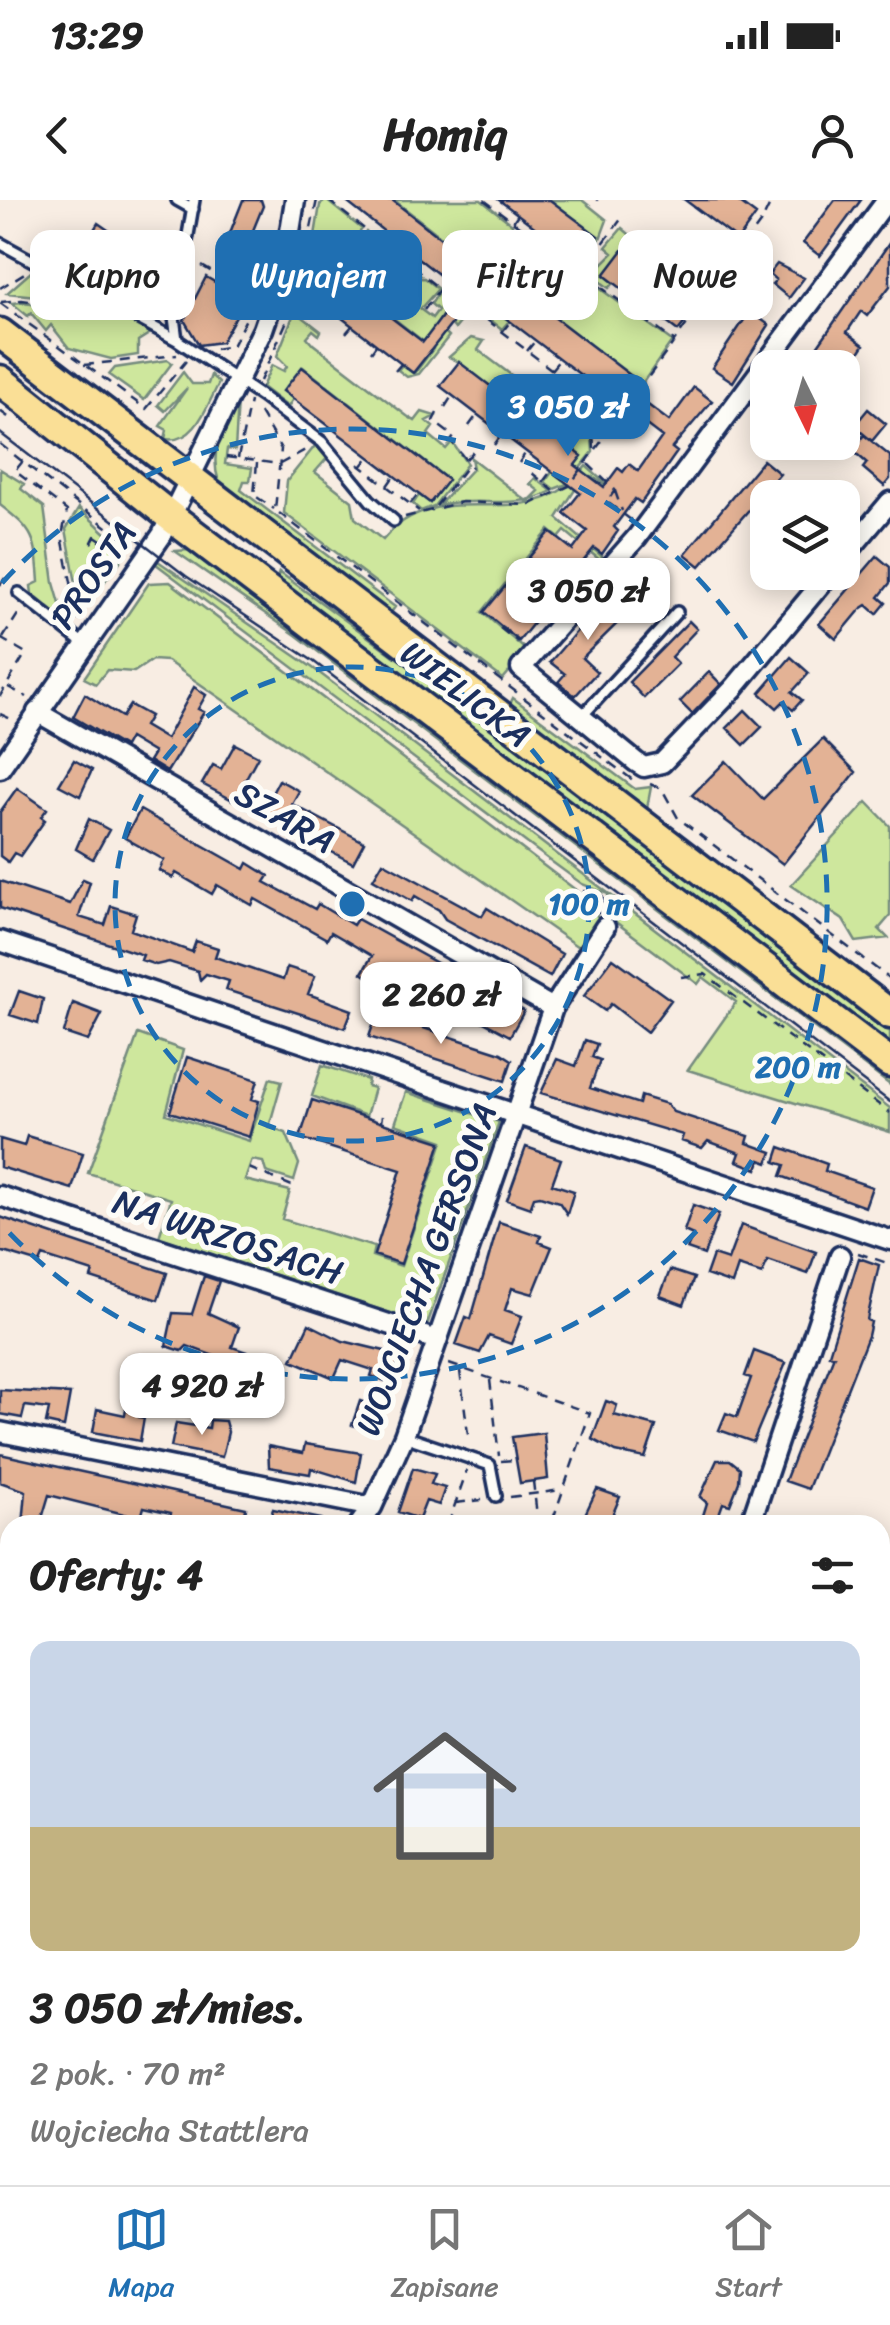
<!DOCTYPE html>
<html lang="pl">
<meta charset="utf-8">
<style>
body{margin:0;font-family:Sriracha,sans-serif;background:#f6f6f6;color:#222;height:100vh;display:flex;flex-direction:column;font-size:38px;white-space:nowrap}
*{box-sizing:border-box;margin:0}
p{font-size:32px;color:#767676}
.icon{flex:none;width:55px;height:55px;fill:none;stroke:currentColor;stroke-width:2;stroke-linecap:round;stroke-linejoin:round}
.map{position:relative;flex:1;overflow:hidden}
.details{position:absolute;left:0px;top:1315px;width:890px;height:670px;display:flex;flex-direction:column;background:#fff;border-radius:30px 30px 0 0;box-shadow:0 5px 25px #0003}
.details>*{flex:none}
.top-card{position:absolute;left:30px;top:30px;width:830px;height:90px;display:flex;gap:20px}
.needle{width:65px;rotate:175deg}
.controls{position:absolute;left:750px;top:150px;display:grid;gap:20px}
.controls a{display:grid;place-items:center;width:110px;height:110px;border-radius:20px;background:#fff;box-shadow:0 5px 25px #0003;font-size:50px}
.price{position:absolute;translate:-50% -85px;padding:0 22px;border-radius:20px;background:#fff;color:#222;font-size:32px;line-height:65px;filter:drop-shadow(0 2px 5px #0008)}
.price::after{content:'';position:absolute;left:50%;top:60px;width:30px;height:22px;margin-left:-15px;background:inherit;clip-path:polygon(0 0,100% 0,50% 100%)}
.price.selected{background:#1f6fb2;color:#fff}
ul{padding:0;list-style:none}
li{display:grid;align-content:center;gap:20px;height:530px;padding:0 30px}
li span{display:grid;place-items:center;height:310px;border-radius:20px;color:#555}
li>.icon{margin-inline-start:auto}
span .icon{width:180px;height:180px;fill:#fffc;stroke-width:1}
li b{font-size:42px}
h2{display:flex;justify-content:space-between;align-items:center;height:120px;padding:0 30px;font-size:42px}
.chip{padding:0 35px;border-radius:20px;background:#fff;box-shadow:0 5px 25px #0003;font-size:35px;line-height:90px}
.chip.selected{background:#1f6fb2;color:#fff}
.status{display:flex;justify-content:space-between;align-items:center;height:70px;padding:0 50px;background:#fff;direction:ltr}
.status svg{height:28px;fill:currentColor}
header{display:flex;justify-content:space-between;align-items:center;height:130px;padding:0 30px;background:#fff;font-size:45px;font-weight:700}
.menu{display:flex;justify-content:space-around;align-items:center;height:140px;border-top:2px solid #e0e0e0;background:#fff;font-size:28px;color:#767676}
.menu a{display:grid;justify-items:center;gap:5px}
.menu .selected{color:#1f6fb2}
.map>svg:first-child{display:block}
.green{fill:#cee79d;stroke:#748b7e;stroke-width:2.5}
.building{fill:#e3b295;stroke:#1b2f5e;stroke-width:2.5}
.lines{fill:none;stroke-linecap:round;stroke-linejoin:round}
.service-casing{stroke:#1b2f5e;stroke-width:16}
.minor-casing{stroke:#1b2f5e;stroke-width:25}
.tertiary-casing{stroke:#1b2f5e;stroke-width:30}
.primary-casing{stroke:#1b2f5e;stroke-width:35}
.path{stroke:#1b2f5e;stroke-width:2.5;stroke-dasharray:10 8;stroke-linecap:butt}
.service{stroke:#fdfcf7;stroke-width:9}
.minor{stroke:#fdfcf7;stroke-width:18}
.tertiary{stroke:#fdfcf7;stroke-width:22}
.primary{stroke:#fadf96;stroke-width:28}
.tram{stroke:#1b2f5e;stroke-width:2.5}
.ring{fill:none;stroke:#1f6fb2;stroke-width:5;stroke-dasharray:18 12}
.labels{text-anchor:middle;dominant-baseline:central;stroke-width:10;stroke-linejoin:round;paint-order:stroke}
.street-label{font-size:35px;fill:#1b2f5e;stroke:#fdfcf7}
.centre{fill:#1f6fb2;stroke:#fdfcf7;stroke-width:5}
.ring-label{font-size:30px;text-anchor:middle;font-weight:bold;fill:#1f6fb2;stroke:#fdfcf7;stroke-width:10;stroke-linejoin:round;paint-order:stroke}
</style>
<div class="status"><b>13:29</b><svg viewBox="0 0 49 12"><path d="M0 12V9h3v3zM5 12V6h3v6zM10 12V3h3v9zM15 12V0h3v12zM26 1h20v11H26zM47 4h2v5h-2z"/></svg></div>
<header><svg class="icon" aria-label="back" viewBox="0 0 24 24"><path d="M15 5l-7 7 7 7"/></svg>Homiq<svg class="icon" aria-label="person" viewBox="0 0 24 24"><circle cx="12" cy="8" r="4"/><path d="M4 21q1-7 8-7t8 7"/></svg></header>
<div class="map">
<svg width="890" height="1985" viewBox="0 0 890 1985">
<rect width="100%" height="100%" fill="#f8ede3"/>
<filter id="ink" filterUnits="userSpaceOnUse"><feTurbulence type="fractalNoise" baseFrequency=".01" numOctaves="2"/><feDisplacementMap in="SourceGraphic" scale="20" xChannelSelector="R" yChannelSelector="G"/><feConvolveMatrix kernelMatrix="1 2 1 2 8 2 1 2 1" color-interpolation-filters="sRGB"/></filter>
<g filter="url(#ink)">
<path class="green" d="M326,0L362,29L342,55L313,48L320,5Z
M394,0H481L512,24L514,62L490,87L484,82L490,75Z
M550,0H582L607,20L597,47L581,69L564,59L597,36Z
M622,28L692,87L697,81L683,71L682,63L690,50L702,48L726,66L698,108L623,51L605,75L614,83L609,88L585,70L599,51L595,61L601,65L613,53L606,47Z
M366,32L420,75H368L344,57Z
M536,42L672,141L618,218L603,206L610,198L621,206L638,181L516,88L498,112L509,121L502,129L476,109Z
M312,51L339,58L366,79L424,78L438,89L420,109L432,118L438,110L431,104L440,90L468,113L455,129L443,114L437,124L449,136L419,174L407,177L398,170L402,165L414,174L433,149L334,72L322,87L317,84L307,99L301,95L311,67L321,68L323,59L311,55Z
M32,71H37L97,102L7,93Z
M22,102L115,112L152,132L138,141V155L111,159L69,148L51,125L46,131L31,113L28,116L12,103Z
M295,111L321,131L319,135L313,130L307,137L313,144L407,216L415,221L422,212L435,216L426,221L433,227L428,234L446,249L452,242L467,264L434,306L421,311L413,304L419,295L430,303L447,279L303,167L284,191L293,199L288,207L262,187L272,165L284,171L287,166L277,156Z
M471,138L484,141L478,150L543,199L552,192L558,198L555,213L579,230L583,225L592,237L593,252L567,284L554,289L545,282L552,272L563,280L459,162L449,157Z
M168,160L172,163L144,200L109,175L115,168Z
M183,172L192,184H208L211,175L219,183C207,205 196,244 165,239L167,230L160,226L187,188L165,211L158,205Z
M238,200L235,250L227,249L225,264L252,268L250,281H244L241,290L395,407L390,414L219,282C208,250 224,228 238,200Z
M315,246L329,256L315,272L352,301L355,318L383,340C441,268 529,344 586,266L613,290L591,276L582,287L578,285L557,318L604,358L601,361L565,331L559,338L549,330L482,412L527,451L503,479L284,313L287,281Z
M471,258L528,302L539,291L530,284L535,278L552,291C514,311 480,296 439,305L473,268Z
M0,269L24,284L21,289L44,307L54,383L65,421L32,394L31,386L39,382C36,338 35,332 0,305Z
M79,308L123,349L121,360L92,398L77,389L66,329Z
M189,350L205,357L890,880V885L296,435L175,351Z
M158,361L313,468L890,908V932L688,870L736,802L703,777L698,784L609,717L608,694L582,684L548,659L156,364Z
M279,372L489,525L890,831V843L277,378Z
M170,382L589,700L599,720L581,749L167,461L152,460L134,472L107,470L96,484L84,478L149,383Z
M513,498L635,589L651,587L647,608L509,506Z
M867,602L890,626V716L879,729L888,738L856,742L843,720L791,685Z
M138,834L183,850L166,914L249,941L270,878L282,881L269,927L286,933L299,964L294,981L266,972L263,962L252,960L245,980L290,991L282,1019L374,1047L372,1056L401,1066L443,941L395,924L406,892L499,922L427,1125L159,1037L171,999L88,973Z
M322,865L368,880L367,886L374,888L366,916L312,896Z"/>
<path class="building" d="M243,0H261L263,6L247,45L258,50L255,62L245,84L239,81L227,105L237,114L221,142L199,145L184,120L206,77L218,84L232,52L224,48Z
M344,0H392L488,75L470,99Z
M499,0H550L598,36L579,61Z
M685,0H736L756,15L738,40Z
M835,0H861L820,56L803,43Z
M98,23L124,41L105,61L83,48Z
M890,42V86L867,116L861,111L847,132L864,145L849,168L817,147Z
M623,50L697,107L678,131L604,75Z
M777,64L804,78L789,98L772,84L776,80L769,74Z
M333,73L423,142L444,114L454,121L413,173L315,97Z
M516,88L639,182L631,192L669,221L694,187L712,201L672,248L677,252L641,303L635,299L614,327L618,331L602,354L594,348L519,441L484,412L550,332L573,350L587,331L564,313L580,293L440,186L459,162L582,256L575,265L604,287L618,268L623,272L629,264L638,271L662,237L498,112Z
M750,111L769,125L733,182L712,168Z
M302,167L448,280L430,303L283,191Z
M868,209L886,224L872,241L854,226Z
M864,235L890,256V279L884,286L863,268L867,263L852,250Z
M763,260L780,274L700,366L685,354Z
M877,356L890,367V383L879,397L886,403L877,414L867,405L861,409L836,439L819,424Z
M609,394L615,399L619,394L630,403L625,409L629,412L582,458L597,472L575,496L558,482L565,474L550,462Z
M689,421L697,429L671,457L678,464L644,498L629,482Z
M791,457L809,473L792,492L802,500L793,510L783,502L777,508L760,493Z
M709,472L721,484L692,514L680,502Z
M194,487L206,495L198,509L204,512L167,572L149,561L154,553L129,538L124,547L73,517L85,494L122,517L130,505L150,516L144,526L166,539Z
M745,510L762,527L744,545L727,528Z
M823,539L856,572L783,664L692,595L726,561L763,599Z
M235,544L258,556L244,582L270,597L279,580L299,591L292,604L364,642L353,663L202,584L213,565L221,569Z
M74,560L92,570L80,596L59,585Z
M17,588L47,609L41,617L45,620L20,656L14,653L8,662L0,656V612Z
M140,610L245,669L248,663L269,676L265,682L315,709L318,704L353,725L357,719L524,811L510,836L461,810L464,802L415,776L403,799L382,787L362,773L372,756L331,732L327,739L255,699L252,705L217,685L212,694L176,673L173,678L159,670L164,660L125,638Z
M89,619L109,630L93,659L76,649Z
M383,662L482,716L487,708L562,754L550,777L445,719L439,710L415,696L412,701L373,679Z
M83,679L90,682L79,717L105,725L111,706L136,714L131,730L192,752L196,741L218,748L215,757L283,780L287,767L315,776L308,794L352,810L345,828L226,790L229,781L206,774L200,780L198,771L169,762L156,765L141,760L143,755L0,708V681L70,704Z
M613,758L671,800L647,832L611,804L605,811L584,796Z
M19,791L43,799L38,824L10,815Z
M73,803L102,814L88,841L64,833Z
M377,813L501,853L512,860L505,881L369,837Z
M585,840L597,844L592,857L600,860L590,888L639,904L641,896L667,904L673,912L749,936L747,943L772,952L768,963L760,960L757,969L737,961L740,953L708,941L702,948L681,941L683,935L541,893L557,859L576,866Z
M187,857L258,880L252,899L259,901L249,937L170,912Z
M312,900L441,942L401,1064L374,1055L401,970L300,938Z
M27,936L83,953L72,989L0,967V939L24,946Z
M526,947L561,959L552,984L574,991L567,1014L559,1002L540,996L534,997L530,1008L507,1000Z
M780,947L827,964L825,971L872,987L865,1007L781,976L785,965L775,962Z
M693,1005L719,1014L704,1055L687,1049L693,1035L684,1031Z
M0,1017L167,1073L158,1100L91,1078L93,1072L43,1056L40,1063L0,1051Z
M499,1022L541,1036L539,1042L552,1047L533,1094L512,1088L505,1110L522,1116L511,1144L489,1136L480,1153L456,1145L466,1117L471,1119Z
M741,1025L816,1052L808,1074L768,1060L762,1074L738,1066L732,1084L706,1075L713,1055L728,1060Z
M859,1058L879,1065L867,1120L871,1122L868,1136L808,1289L785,1281L834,1155L829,1154Z
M670,1070L694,1078L684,1105L660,1096Z
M204,1076L219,1081L208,1113L239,1127L232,1147L273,1161L268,1176L187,1146L182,1151L166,1146L173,1113L192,1114Z
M309,1124L343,1141L401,1155L391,1183L371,1176L373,1170L342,1160L334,1178L292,1160Z
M754,1151L786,1163L753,1242L719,1230L726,1213L737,1217L751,1178L745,1176Z
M0,1190L70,1194L64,1227L46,1223L49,1209L25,1206L22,1218L0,1214Z
M360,1201L383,1209L375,1232L352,1225Z
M606,1201L617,1205L614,1215L656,1226L645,1258L616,1252L592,1239Z
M127,1204L141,1207L139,1217L144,1218L140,1241L93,1232L97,1209L125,1215Z
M210,1220L225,1221L228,1232L222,1257L171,1247L176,1223L209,1228Z
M544,1233L548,1279L520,1283L512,1237Z
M305,1244L361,1253L356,1282L311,1268L310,1274L269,1267L268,1246L303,1253Z
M0,1254L246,1308L244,1323L184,1325L170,1319L171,1313L144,1307L142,1314L132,1316L49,1295L40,1325H23L26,1291L0,1282Z
M717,1260H730L740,1268L739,1282L730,1305L723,1303L715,1325H700L707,1303L700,1297Z
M413,1268L435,1274L431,1284L445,1288L439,1305L426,1301L419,1319L398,1312Z
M597,1289L620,1297L608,1325H580Z
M273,1309L321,1319L320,1325H268Z"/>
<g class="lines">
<g class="service-casing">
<path id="service" d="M177,0L193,9
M0,43L177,140L262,197L322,242L370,300L394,321
M177,140L174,117L194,0
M19,393L85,445
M582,516L677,412
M404,1236L490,1265L496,1296"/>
</g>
<g class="minor-casing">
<path id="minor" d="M842,359L890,302
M831,372L734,488L662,563L644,567L636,562L521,468L637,337L887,0
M37,512L553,808
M0,568L162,335L263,129L284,69L295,0
M0,741L890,1040
M0,996L437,1140
M0,1232L372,1307
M359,1325L372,1307L404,1236L553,808L605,727
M750,1325L840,1056
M0,1548L10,1550
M880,1756L890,1770
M880,1822L890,1815
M310,1975L315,1985
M867,1975L874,1985
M79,1985L83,1975
M564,1985H565"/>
</g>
<g class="tertiary-casing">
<path id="tertiary" d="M880,1546L890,1540
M0,1864H10"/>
</g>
<g class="primary-casing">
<path id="primary" d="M0,133L890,814
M0,180L171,317L890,863"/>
</g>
<path class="path" d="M328,0L470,113L542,33
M484,0L675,142
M597,1V0
M518,14L514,20L515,65L557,57
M310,49L342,58L367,77H424
M342,58L364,30
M673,58L689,53L726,68
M202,66L255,98
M582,72L622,18
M0,88L26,72
M1,102L22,100L92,109
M0,103L146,209L186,161
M473,109L617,220
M424,110L439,90
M323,114L328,107
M502,132L510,122
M346,133L352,126
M215,149L232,146L250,111
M527,151L535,141
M371,152L376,145
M84,165L177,155
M551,170L560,159
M395,171L401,164
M260,181L295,103L317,0
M576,188L584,178
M445,207L452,196
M0,211L11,219
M260,213L281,249L275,310L638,584
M437,213L433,221L454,237L451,241L472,268
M469,226L477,215
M0,244L129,344
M494,245L502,234
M594,249L593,228L586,224L607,196
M226,257L280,264L309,248
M238,258L250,201
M466,259L479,246
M23,261L15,271L67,311L62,336L79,423
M257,263L254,295L274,309
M519,263L526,252
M358,264L419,311
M588,264L615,290L607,302L631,320
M361,267L369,257
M532,273L554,291
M543,282L551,271
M387,286L394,276
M615,291L622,311
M410,304L418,294
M436,306L468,265
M405,317L462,302L529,305L569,286L762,21L772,0
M95,336L101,340L98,345L92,342Z
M0,385L5,378
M500,428L518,442
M0,438L26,453L0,496
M3,438L20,411
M8,487L27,497
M0,514L11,519
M650,584L662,589L678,618L890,779
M583,691L602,696L606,708
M584,692L599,714
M681,777L705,774L890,913
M381,922L382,916
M249,968L292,986
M858,1053L890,1064
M449,1164L590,1213L551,1325
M460,1171L469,1242
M490,1180L499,1256
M501,1261L515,1260
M533,1281L538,1325
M510,1297L562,1290
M456,1303L482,1300
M453,1325L451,1316L467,1270"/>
<use href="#service" class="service"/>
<use href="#minor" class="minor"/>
<use href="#tertiary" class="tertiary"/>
<use href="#primary" class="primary"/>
<path class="tram" d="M0,233L186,376L313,461L890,902"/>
</g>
</g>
<g class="ring">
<circle cx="352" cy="704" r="237"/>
<path d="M2 383A475 475 0 1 1 2 1025"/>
</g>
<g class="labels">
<g class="street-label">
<text transform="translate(93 375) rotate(-55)">PROSTA</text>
<text transform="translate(466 494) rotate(37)">WIELICKA</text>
<text transform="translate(285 617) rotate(30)">SZARA</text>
<text transform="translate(228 1037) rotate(18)">NA WRZOSACH</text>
<text transform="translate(426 1069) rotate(-70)">WOJCIECHA GERSONA</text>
</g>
</g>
<circle cx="352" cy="704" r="15" class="centre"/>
<g class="ring-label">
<text x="589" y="714">100 m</text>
<text x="798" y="877">200 m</text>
</g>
</svg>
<div class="controls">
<a><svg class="needle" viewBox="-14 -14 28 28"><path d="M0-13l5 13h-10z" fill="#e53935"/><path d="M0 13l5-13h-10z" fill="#767676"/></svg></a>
<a><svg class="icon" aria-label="layers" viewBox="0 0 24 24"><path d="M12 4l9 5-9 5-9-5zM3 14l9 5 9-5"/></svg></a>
</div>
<b class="price selected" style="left:568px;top:259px">3 050 zł</b>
<b class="price" style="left:588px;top:443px">3 050 zł</b>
<b class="price" style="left:441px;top:847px">2 260 zł</b>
<b class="price" style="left:202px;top:1238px">4 920 zł</b>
<div class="top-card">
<a class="chip">Kupno</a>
<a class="chip selected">Wynajem</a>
<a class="chip">Filtry</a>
<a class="chip">Nowe</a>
</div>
<section class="details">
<h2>Oferty: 4<svg class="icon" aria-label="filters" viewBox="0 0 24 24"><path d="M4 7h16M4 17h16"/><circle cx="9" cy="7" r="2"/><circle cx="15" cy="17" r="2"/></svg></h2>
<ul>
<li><span style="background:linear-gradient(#c9d6e8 60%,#c2b280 0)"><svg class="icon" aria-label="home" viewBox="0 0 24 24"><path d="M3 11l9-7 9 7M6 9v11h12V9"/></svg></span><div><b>3 050 zł/mies.</b><p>2 pok. · 70 m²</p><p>Wojciecha Stattlera</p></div></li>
</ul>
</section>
</div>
<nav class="menu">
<a class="selected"><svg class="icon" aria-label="map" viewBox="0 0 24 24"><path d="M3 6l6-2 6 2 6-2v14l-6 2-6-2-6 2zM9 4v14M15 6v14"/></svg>Mapa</a>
<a><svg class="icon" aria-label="saved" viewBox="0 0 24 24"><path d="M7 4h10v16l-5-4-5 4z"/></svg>Zapisane</a>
<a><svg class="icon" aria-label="home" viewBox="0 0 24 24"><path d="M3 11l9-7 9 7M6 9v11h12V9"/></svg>Start</a>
</nav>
